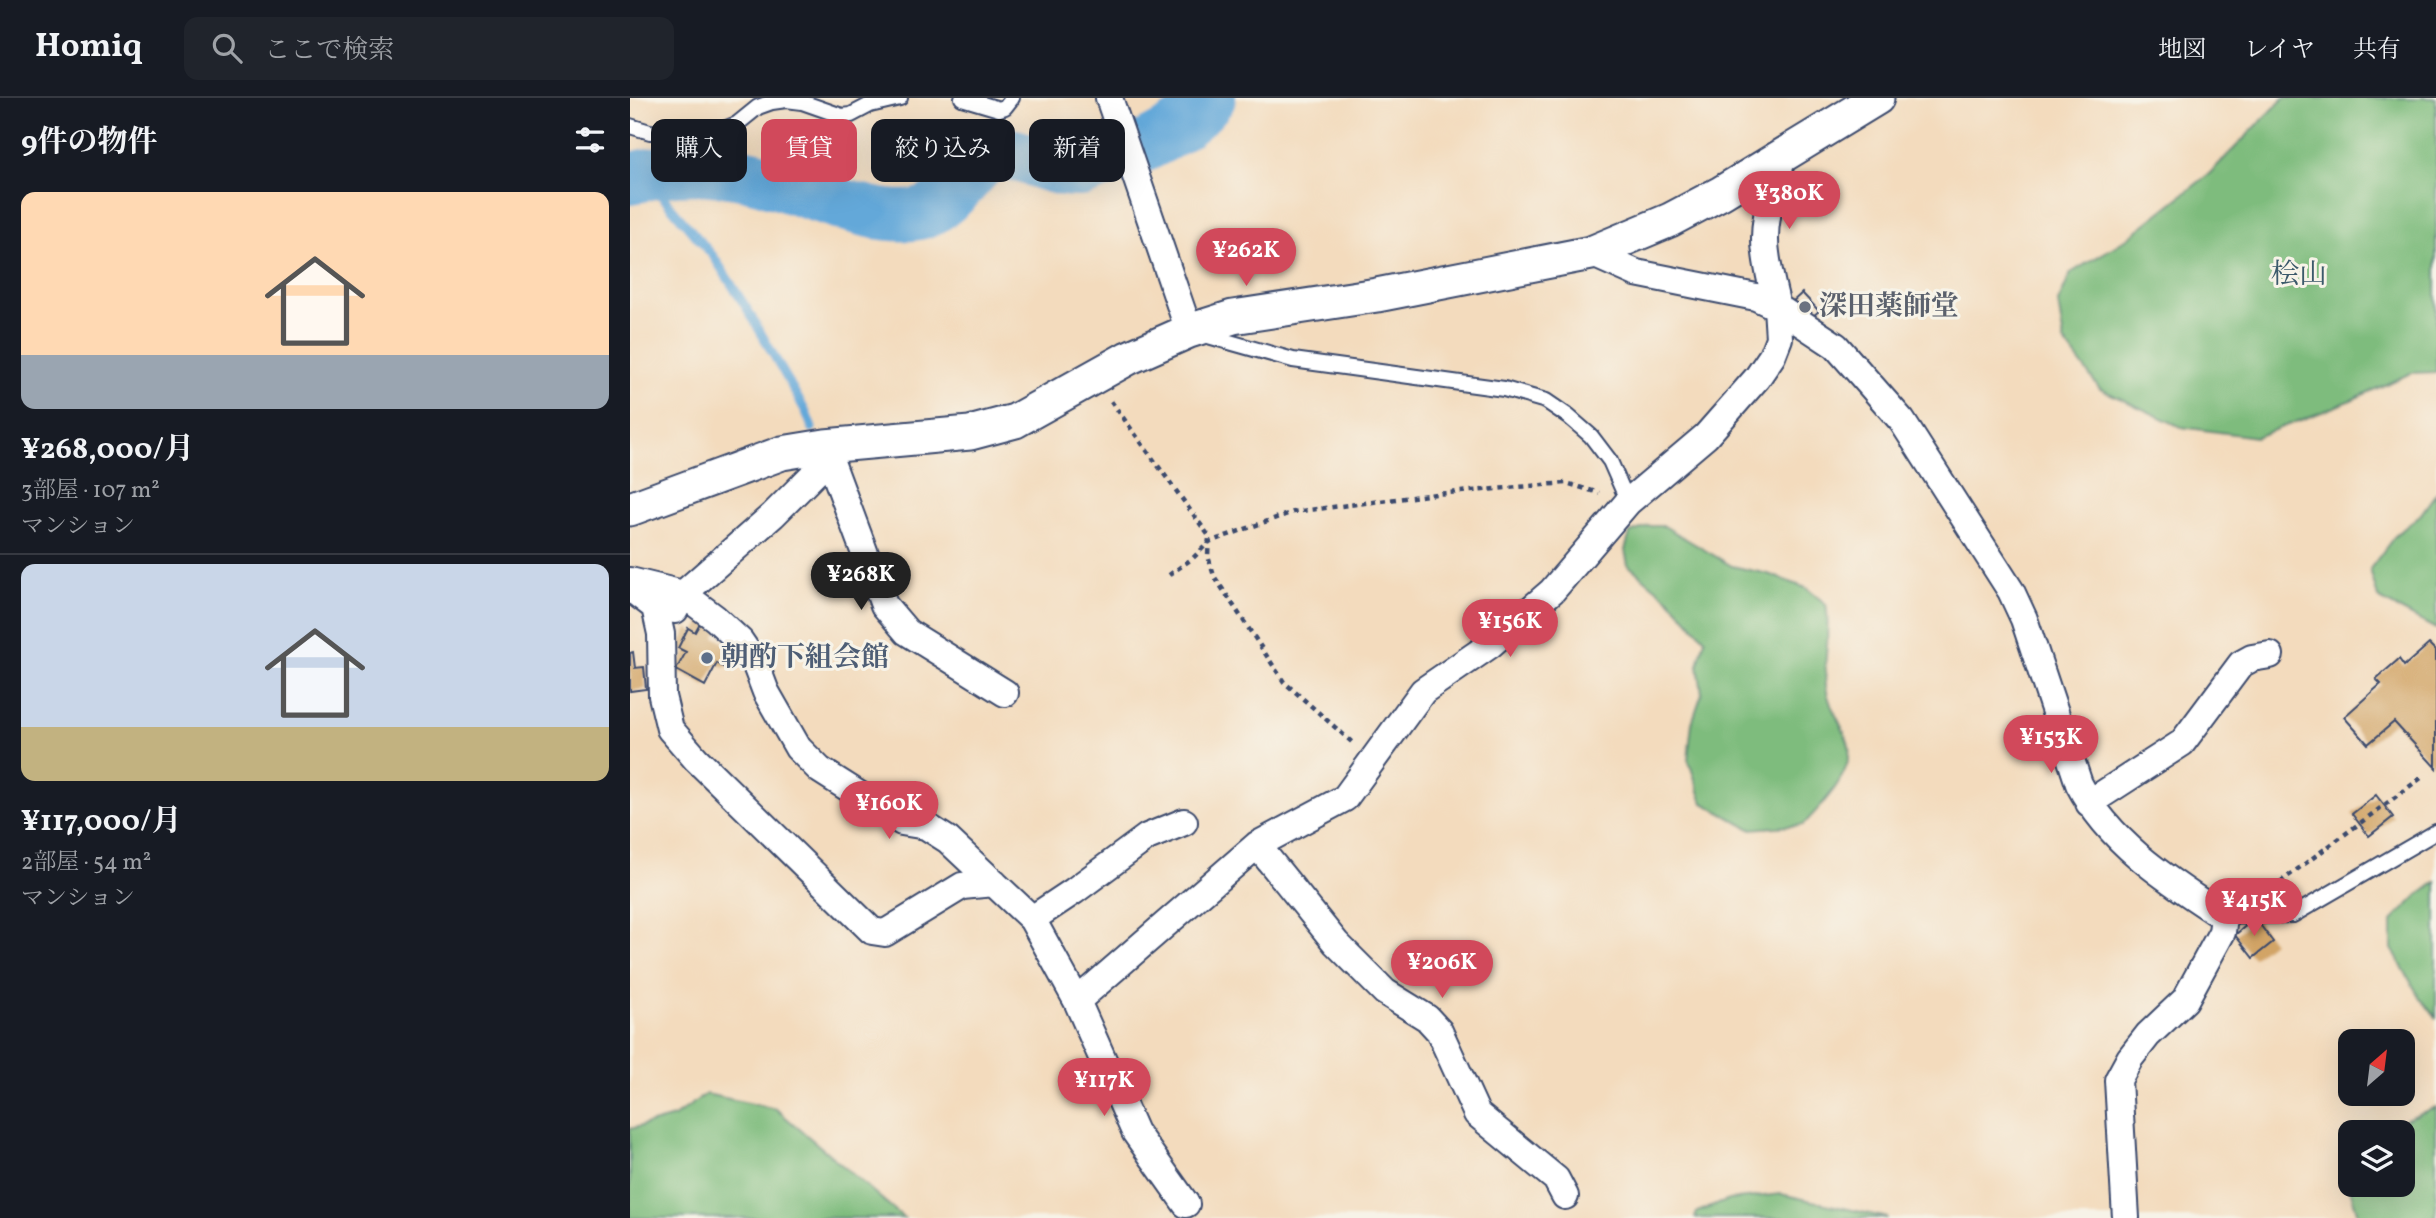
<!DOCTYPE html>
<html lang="ja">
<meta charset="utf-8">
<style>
body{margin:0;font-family:Vollkorn,"Noto Serif JP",serif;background:#20242c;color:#f1f3f6;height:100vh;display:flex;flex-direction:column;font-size:26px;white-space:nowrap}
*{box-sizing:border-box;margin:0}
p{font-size:23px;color:#9ea1a6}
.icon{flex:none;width:38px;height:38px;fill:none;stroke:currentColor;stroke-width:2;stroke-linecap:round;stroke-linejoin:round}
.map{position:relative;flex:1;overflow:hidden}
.side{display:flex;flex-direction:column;background:#171b24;width:630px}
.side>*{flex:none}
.guide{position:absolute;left:21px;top:21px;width:665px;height:63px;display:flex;gap:14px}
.needle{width:46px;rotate:28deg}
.buttons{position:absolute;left:1708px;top:931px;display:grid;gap:14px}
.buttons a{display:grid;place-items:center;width:77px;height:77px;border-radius:14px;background:#171b24;box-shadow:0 7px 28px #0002;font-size:35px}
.price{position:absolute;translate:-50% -60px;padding:0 16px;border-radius:24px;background:#d1495b;color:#fff;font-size:23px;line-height:46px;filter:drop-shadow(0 2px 4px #0008)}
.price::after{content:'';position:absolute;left:50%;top:42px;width:21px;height:16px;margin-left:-10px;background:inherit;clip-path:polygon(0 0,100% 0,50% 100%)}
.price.on{background:#222;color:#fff}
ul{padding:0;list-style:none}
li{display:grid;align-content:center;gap:14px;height:371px;padding:0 21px}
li+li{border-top:2px solid #363941}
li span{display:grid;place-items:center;height:217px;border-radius:14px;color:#555}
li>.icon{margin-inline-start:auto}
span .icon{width:126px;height:126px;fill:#fffc;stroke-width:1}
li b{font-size:30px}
h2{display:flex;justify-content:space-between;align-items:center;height:84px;padding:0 21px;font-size:30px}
.tag{padding:0 24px;border-radius:14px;background:#171b24;box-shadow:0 7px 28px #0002;font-size:24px;line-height:63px}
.tag.on{background:#d1495b;color:#fff}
header{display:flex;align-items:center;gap:42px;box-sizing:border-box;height:98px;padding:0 35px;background:#171b24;border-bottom:2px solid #363941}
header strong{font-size:33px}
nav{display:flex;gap:38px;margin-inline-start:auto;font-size:24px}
.search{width:490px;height:63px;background:#20242c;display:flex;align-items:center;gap:18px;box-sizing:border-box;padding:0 24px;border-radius:14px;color:#9ea1a6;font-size:26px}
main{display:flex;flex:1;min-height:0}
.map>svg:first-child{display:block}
.forest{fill:#7ebc7d;stroke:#4c766e;stroke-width:2}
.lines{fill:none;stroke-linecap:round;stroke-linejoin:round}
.stream{stroke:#63a8d9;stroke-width:9}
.river{stroke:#63a8d9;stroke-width:52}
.building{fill:#d2a466}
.service-casing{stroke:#3b496c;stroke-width:18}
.minor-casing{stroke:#3b496c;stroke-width:30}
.tertiary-casing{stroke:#3b496c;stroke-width:37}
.path{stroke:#3b496c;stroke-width:4.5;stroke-dasharray:5 5;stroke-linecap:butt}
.service{stroke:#fff;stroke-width:14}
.minor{stroke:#fff;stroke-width:26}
.tertiary{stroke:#fff;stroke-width:33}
.worship-dot{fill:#6b7280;stroke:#f7f3e8;stroke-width:2.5}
.service-dot{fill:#5c6f8a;stroke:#f7f3e8;stroke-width:2.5}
.labels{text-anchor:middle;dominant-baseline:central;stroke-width:6;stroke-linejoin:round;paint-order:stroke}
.park-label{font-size:28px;fill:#3c5a6b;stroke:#f7f3e8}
.worship-label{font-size:28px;font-weight:bold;fill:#5b616d;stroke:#f7f3e8;text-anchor:start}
.service-label{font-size:28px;font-weight:bold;fill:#4e5e75;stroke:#f7f3e8;text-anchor:start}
</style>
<header>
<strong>Homiq</strong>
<div class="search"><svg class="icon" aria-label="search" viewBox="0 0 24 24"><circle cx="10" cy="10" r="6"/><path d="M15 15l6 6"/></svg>ここで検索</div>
<nav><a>地図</a><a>レイヤ</a><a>共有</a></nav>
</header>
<main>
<section class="side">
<h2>9件の物件<svg class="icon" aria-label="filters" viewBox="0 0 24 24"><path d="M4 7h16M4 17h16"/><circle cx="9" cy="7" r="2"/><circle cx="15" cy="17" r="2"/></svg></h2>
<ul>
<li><span style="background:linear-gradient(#ffd9b3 75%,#9aa5b1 0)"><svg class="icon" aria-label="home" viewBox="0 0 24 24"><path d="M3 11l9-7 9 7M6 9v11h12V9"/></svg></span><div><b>¥268,000/月</b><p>3部屋 · 107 m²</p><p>マンション</p></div></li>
<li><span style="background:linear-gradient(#c9d6e8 75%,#c2b280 0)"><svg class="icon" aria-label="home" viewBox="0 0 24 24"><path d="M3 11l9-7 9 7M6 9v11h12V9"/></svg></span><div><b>¥117,000/月</b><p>2部屋 · 54 m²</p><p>マンション</p></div></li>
</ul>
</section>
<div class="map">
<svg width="1806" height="1120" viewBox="0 0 1806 1120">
<rect width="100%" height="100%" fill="#f7f3e8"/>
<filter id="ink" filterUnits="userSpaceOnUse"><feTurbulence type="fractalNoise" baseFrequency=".0143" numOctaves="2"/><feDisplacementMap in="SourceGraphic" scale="14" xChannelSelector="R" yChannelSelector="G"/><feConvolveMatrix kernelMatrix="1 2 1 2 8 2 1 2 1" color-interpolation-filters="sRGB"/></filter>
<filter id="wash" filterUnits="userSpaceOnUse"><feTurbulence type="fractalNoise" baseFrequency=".00686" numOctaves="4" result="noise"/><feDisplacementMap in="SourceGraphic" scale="28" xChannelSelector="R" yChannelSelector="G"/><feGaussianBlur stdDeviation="1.57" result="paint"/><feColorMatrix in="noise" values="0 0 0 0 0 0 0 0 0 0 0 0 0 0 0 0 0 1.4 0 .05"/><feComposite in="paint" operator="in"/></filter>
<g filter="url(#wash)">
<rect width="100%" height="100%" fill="#f3dbbd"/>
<path class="forest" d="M1654,0H1806V274L1781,275L1710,307L1626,339L1551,329L1470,291L1434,243L1428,205L1441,175L1495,142L1579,76Z
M1806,395V531L1748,500L1740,471L1764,439L1791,416Z
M1019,428H1034L1102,468L1138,476L1176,490L1196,506C1201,534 1193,560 1196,588C1198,608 1212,625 1218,644C1227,672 1191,708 1173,727L1120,731L1073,705L1058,661L1062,625L1072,595L1068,567L1075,541L1039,501L998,467L995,452L1000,435Z
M1806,784V919L1790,900L1762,851V823L1787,798Z
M76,996L146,1011L274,1120H0V1031L44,1019Z
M1806,1009V1120H1729L1716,1078L1720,1071V1087H1773V1034H1745L1746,1033Z
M1151,1096L1258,1120H1065L1067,1114L1099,1102Z"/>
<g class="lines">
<path class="stream" d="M13,76L84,159L119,214L176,314L182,330"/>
<path class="river" d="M0,81C40,68 81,69 122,78C168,88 255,132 298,113C320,103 343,72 360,54C390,52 419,75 450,73C458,72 467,67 475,64C512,51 556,32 580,0"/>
</g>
<g id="blocks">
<path class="building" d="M1172,195L1189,213L1177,223L1161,205Z
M71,523L88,532L85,539L97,546L95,550L104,555L95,570L87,565L75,588L46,572L56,554L48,550L58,530L65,534Z
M1799,546L1806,553V670L1764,624L1738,646L1714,619L1751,586L1746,581L1769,561L1774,568Z
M3,554L5,570L14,569L16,591L0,593V555Z
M1746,697L1763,719L1739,738L1722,716Z
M1625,820L1643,844L1623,860L1605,837Z"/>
</g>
</g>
<g filter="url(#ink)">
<use href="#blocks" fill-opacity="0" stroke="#3b496c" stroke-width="2"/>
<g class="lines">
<g class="service-casing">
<path id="service" d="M332,0L369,11L375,9L382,0
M0,28L20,34L84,35L107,26L128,9L142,4L156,2L172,4L212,18L221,17L240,7L270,0
M571,236L663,262L874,291L916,303L938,318L961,338L980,363L998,404
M1594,819L1663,817L1806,734"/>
</g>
<g class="minor-casing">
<path id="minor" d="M479,0L559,233
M1153,57C1145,89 1131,122 1136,155C1138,173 1143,191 1147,209L1206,248L1272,323L1381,493L1394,521L1449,686C1480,746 1539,783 1594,819L1592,834L1555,902L1518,937L1500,960L1488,982L1496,1120
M195,348L254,507L277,534L375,595
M0,483L53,496L85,520L110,543L125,565L136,594L168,650L190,672L272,724L296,728L318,742L402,821L444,793L517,739L554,724
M0,490L25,509L31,536L32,598L40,631L66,661L242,833L255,835L332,788L364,785
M45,512L53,496L143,417L186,374L195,348
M1459,705L1552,645L1611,566L1622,560L1640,557
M627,747L706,845L755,894L797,920L809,933L847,1016L926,1081L935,1098
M402,821L447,903L627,747L715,700L793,593L860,547L922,493L998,404L1076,338L1127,280L1142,258L1149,240L1147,209L1126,199L1006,175L961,155
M447,903L505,1034L556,1106"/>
</g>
<g class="tertiary-casing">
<path id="tertiary" d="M0,411L152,355L195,348L340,335L385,323L498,260L559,233L603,219L747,197L961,155L1040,122L1091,95L1247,0"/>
</g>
<path class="path" d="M481,303L579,438L578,458L584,478L654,584L724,646
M539,477L563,460L579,444L663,414L806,396L936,385L969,395
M1634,796L1791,680"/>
<use href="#service" class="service"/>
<use href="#minor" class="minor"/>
<use href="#tertiary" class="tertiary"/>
</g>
</g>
<circle class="worship-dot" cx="1175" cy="209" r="7"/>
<circle class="service-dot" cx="77" cy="560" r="7"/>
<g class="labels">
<g class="park-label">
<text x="1669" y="177">桧山</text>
</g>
<g class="worship-label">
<text x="1189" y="209">深田薬師堂</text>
</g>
<g class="service-label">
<text x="91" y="560">朝酌下組会館</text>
</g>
</g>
</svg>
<div class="buttons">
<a><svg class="needle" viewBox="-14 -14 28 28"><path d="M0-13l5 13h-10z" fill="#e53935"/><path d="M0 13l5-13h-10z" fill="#9ea1a6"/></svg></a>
<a><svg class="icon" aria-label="layers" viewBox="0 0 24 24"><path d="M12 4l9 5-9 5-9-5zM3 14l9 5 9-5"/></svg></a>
</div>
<b class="price" style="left:1159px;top:133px">¥380K</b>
<b class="price" style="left:616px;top:190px">¥262K</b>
<b class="price on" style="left:231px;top:514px">¥268K</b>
<b class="price" style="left:880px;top:561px">¥156K</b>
<b class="price" style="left:1421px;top:677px">¥153K</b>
<b class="price" style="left:259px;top:743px">¥160K</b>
<b class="price" style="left:1624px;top:840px">¥415K</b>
<b class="price" style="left:812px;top:902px">¥206K</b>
<b class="price" style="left:474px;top:1020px">¥117K</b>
<div class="guide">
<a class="tag">購入</a>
<a class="tag on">賃貸</a>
<a class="tag">絞り込み</a>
<a class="tag">新着</a>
</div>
</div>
</main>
